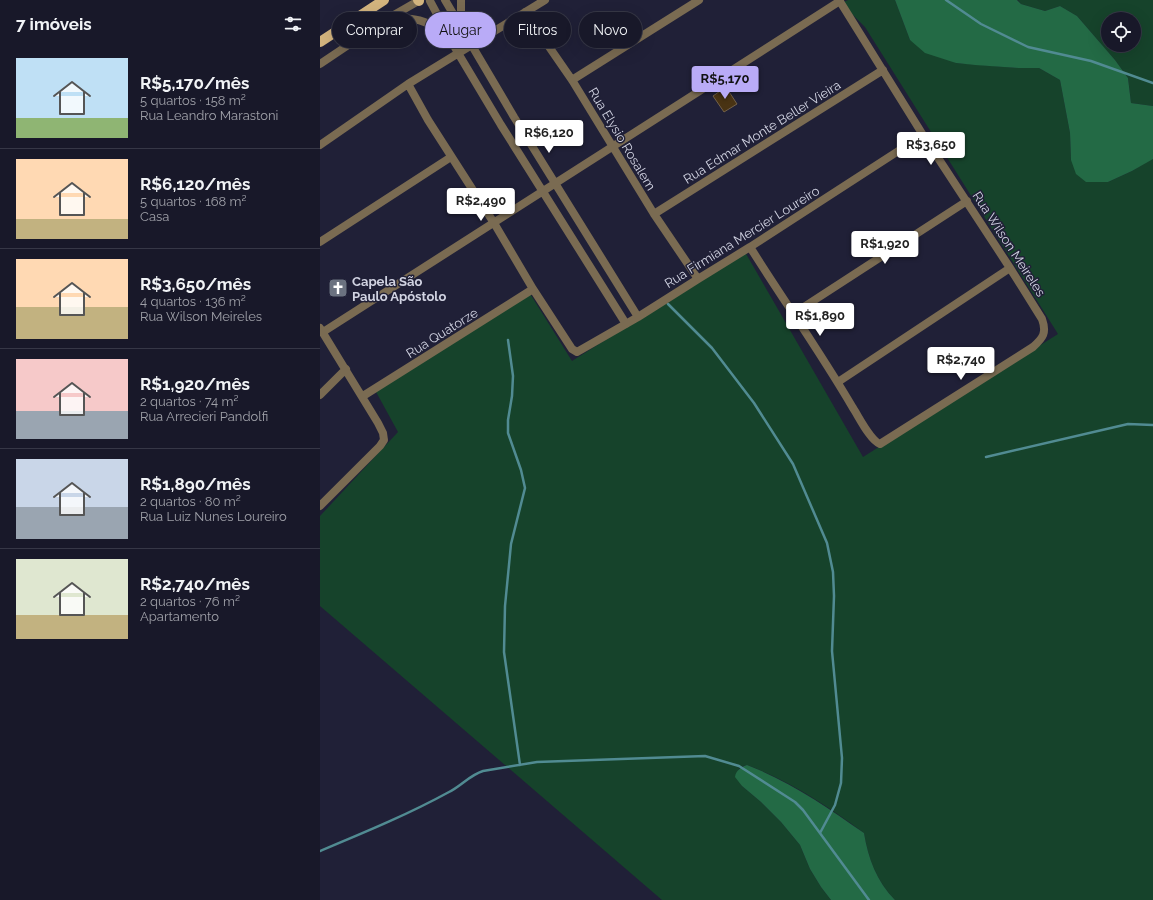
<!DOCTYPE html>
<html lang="pt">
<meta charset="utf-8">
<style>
body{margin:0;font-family:Raleway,sans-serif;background:#252535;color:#f1f3f6;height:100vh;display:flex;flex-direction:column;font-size:15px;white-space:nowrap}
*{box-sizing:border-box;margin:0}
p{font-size:13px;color:#9fa0a8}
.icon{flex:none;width:22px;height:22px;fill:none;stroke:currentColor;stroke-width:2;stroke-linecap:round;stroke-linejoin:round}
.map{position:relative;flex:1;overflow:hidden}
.side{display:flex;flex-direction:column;background:#181829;width:320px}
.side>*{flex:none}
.banner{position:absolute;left:12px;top:12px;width:380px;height:36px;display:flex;gap:8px}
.buttons{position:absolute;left:781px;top:12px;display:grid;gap:8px}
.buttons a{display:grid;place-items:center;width:40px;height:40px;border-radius:50%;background:#181829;box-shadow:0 4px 16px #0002,0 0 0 1px #363746;font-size:20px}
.price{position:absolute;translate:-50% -34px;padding:0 9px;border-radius:4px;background:#fff;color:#222;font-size:13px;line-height:26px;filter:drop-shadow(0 1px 2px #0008)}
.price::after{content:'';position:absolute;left:50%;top:24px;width:12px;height:9px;margin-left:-6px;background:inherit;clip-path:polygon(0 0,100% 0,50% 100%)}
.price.on{background:#b9abf7;color:#111}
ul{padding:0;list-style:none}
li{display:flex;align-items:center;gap:12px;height:100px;padding:0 16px}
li+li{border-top:1px solid #363746}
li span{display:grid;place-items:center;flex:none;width:112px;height:80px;border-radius:0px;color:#555}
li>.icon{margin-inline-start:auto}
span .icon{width:48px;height:48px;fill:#fffc;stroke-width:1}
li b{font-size:17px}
h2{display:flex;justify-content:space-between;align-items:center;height:48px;padding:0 16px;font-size:17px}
.chip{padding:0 14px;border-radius:18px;background:#181829;box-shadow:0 4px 16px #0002,0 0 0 1px #363746;font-size:14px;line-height:36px}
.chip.on{background:#b9abf7;color:#111}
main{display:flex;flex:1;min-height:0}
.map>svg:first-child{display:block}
.green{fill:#16432b;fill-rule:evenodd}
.forest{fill:#236a45}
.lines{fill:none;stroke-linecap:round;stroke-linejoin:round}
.stream{stroke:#518b92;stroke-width:2.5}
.building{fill:#493313;stroke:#736149}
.street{stroke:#7a6b52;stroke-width:8}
.primary{stroke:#d3b47e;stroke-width:10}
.labels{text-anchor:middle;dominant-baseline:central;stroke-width:3;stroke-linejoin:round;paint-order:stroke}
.street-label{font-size:13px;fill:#d1d3e2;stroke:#202037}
.poi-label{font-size:13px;font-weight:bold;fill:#d1d3e2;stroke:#202037;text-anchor:start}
</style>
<main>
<section class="side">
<h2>7 imóveis<svg class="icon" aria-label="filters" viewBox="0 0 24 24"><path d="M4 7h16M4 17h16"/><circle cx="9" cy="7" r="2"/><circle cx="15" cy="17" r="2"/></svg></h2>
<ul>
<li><span style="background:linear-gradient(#bfe0f5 75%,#8fb573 0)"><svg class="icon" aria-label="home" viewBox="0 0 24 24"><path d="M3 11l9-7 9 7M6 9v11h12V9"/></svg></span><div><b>R$5,170/mês</b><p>5 quartos · 158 m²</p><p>Rua Leandro Marastoni</p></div></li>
<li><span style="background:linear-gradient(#ffd9b3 75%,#c2b280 0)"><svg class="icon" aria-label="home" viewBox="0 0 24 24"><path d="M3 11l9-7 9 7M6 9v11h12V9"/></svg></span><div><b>R$6,120/mês</b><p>5 quartos · 168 m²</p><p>Casa</p></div></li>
<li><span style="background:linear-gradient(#ffd9b3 60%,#c2b280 0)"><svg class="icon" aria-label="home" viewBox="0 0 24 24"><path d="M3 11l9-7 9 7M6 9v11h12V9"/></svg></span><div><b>R$3,650/mês</b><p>4 quartos · 136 m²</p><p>Rua Wilson Meireles</p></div></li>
<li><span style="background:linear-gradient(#f6c9c9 65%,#9aa5b1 0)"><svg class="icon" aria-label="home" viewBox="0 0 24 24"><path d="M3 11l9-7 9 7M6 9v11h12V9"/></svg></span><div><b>R$1,920/mês</b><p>2 quartos · 74 m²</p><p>Rua Arrecieri Pandolfi</p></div></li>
<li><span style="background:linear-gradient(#c9d6e8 60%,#9aa5b1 0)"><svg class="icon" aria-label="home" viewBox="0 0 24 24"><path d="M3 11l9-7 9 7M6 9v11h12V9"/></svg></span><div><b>R$1,890/mês</b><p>2 quartos · 80 m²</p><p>Rua Luiz Nunes Loureiro</p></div></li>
<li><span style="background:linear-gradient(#dfe7d0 70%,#c2b280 0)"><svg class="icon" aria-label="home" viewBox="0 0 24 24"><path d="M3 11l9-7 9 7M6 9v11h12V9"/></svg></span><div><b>R$2,740/mês</b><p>2 quartos · 76 m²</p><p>Apartamento</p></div></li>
</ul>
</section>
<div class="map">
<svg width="833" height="900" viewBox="0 0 833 900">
<rect width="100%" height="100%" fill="#202037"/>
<path class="green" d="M528,0H575L590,40L636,63L698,68H719L740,80L750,133L751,160L788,182L812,171L830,160L833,159V900H575C557,882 548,858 544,833C507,806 470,781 427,765L420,767L416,774L422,786L441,802L461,822L480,845L490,869L501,887L511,900H342L0,606V516L78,432L55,390L209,292L252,361L425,252L543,457L738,334L545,27L521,3Z
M698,0H833V106L811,103L808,78L795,60L757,16L740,6L725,11L701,4ZM788,19H814V45H788Z"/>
<path class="forest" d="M575,0H697L701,4L725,11L740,6L757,16L795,60L808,78L811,103L833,106V159L812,171L788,182H766L756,174L751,160L750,133L740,80L719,68H698L655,65L636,63L605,53L590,40Z
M427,765C471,782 505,806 544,833C548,858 557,882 575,900H511L501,887L490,869L480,845L461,822L441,802L422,786L415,777C416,770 421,767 427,765Z"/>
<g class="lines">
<path class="stream" d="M626,0L661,24L708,47L771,61L833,83
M348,304L392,348L434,403L473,464L507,543L513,572L514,596L512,651L522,758L521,783L515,805L500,833
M188,340L193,376L192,396L188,420V433L201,470L205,488L191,544L185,606L184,652L200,765
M666,457L808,424L833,425
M0,851C43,833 87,815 129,792C141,786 150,775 163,771L217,762L385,756L419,766L475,802L483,810L549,900"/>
</g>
<path class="building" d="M406,87L417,104L404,112L393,96Z"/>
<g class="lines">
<path class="street" d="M125,0L194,117L318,317
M141,0V24
M110,1L138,53L181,125L306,324
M205,12L252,80L334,214L378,279
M70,19C96,17 104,20 126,33
M0,64L67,19L100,0
M252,80L379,0
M88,84L108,120L174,223L213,289L252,349L257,352L318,317L378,279L430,247L603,135
M0,145L88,84L225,0
M334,214L563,70
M0,242L131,157
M430,247C464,301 501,353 533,408C539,417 550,440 560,444L713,347C723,338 727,333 722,319L690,268L603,135L519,0
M473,314L647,201
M3,332L520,1
M518,382L690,268
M0,395L26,369
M43,396L213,289
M0,506L60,446L64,440L63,433L58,423L0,328"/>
<path class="primary" d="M98,0L99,1
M0,42L64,0"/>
</g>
<defs>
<g id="church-square" transform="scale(1)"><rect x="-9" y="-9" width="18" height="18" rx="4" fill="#6b7280" stroke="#202037"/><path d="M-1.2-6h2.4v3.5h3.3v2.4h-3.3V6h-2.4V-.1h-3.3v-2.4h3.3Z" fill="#fff"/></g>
</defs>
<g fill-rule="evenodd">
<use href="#church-square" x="18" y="288"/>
</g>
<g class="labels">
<g class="street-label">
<text transform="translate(442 132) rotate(-32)">Rua Edmar Monte Beller Vieira</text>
<text transform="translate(302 139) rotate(59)">Rua Elysio Rosalem</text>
<text transform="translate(422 237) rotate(-32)">Rua Firmiana Mercier Loureiro</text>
<text transform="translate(689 244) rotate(57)">Rua Wilson Meireles</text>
<text transform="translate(122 333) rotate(-32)">Rua Quatorze</text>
</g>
<g class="poi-label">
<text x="32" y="281">Capela São<tspan x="32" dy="15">Paulo Apóstolo</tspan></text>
</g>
</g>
</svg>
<div class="buttons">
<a><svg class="icon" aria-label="locate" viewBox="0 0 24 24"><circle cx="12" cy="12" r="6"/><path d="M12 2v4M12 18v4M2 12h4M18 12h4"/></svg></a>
</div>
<b class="price on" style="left:405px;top:100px">R$5,170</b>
<b class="price" style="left:229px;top:154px">R$6,120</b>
<b class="price" style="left:611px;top:166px">R$3,650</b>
<b class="price" style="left:161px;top:222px">R$2,490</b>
<b class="price" style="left:565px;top:265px">R$1,920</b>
<b class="price" style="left:500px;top:337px">R$1,890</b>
<b class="price" style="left:641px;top:381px">R$2,740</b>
<div class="banner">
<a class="chip">Comprar</a>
<a class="chip on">Alugar</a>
<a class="chip">Filtros</a>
<a class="chip">Novo</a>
</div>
</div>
</main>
